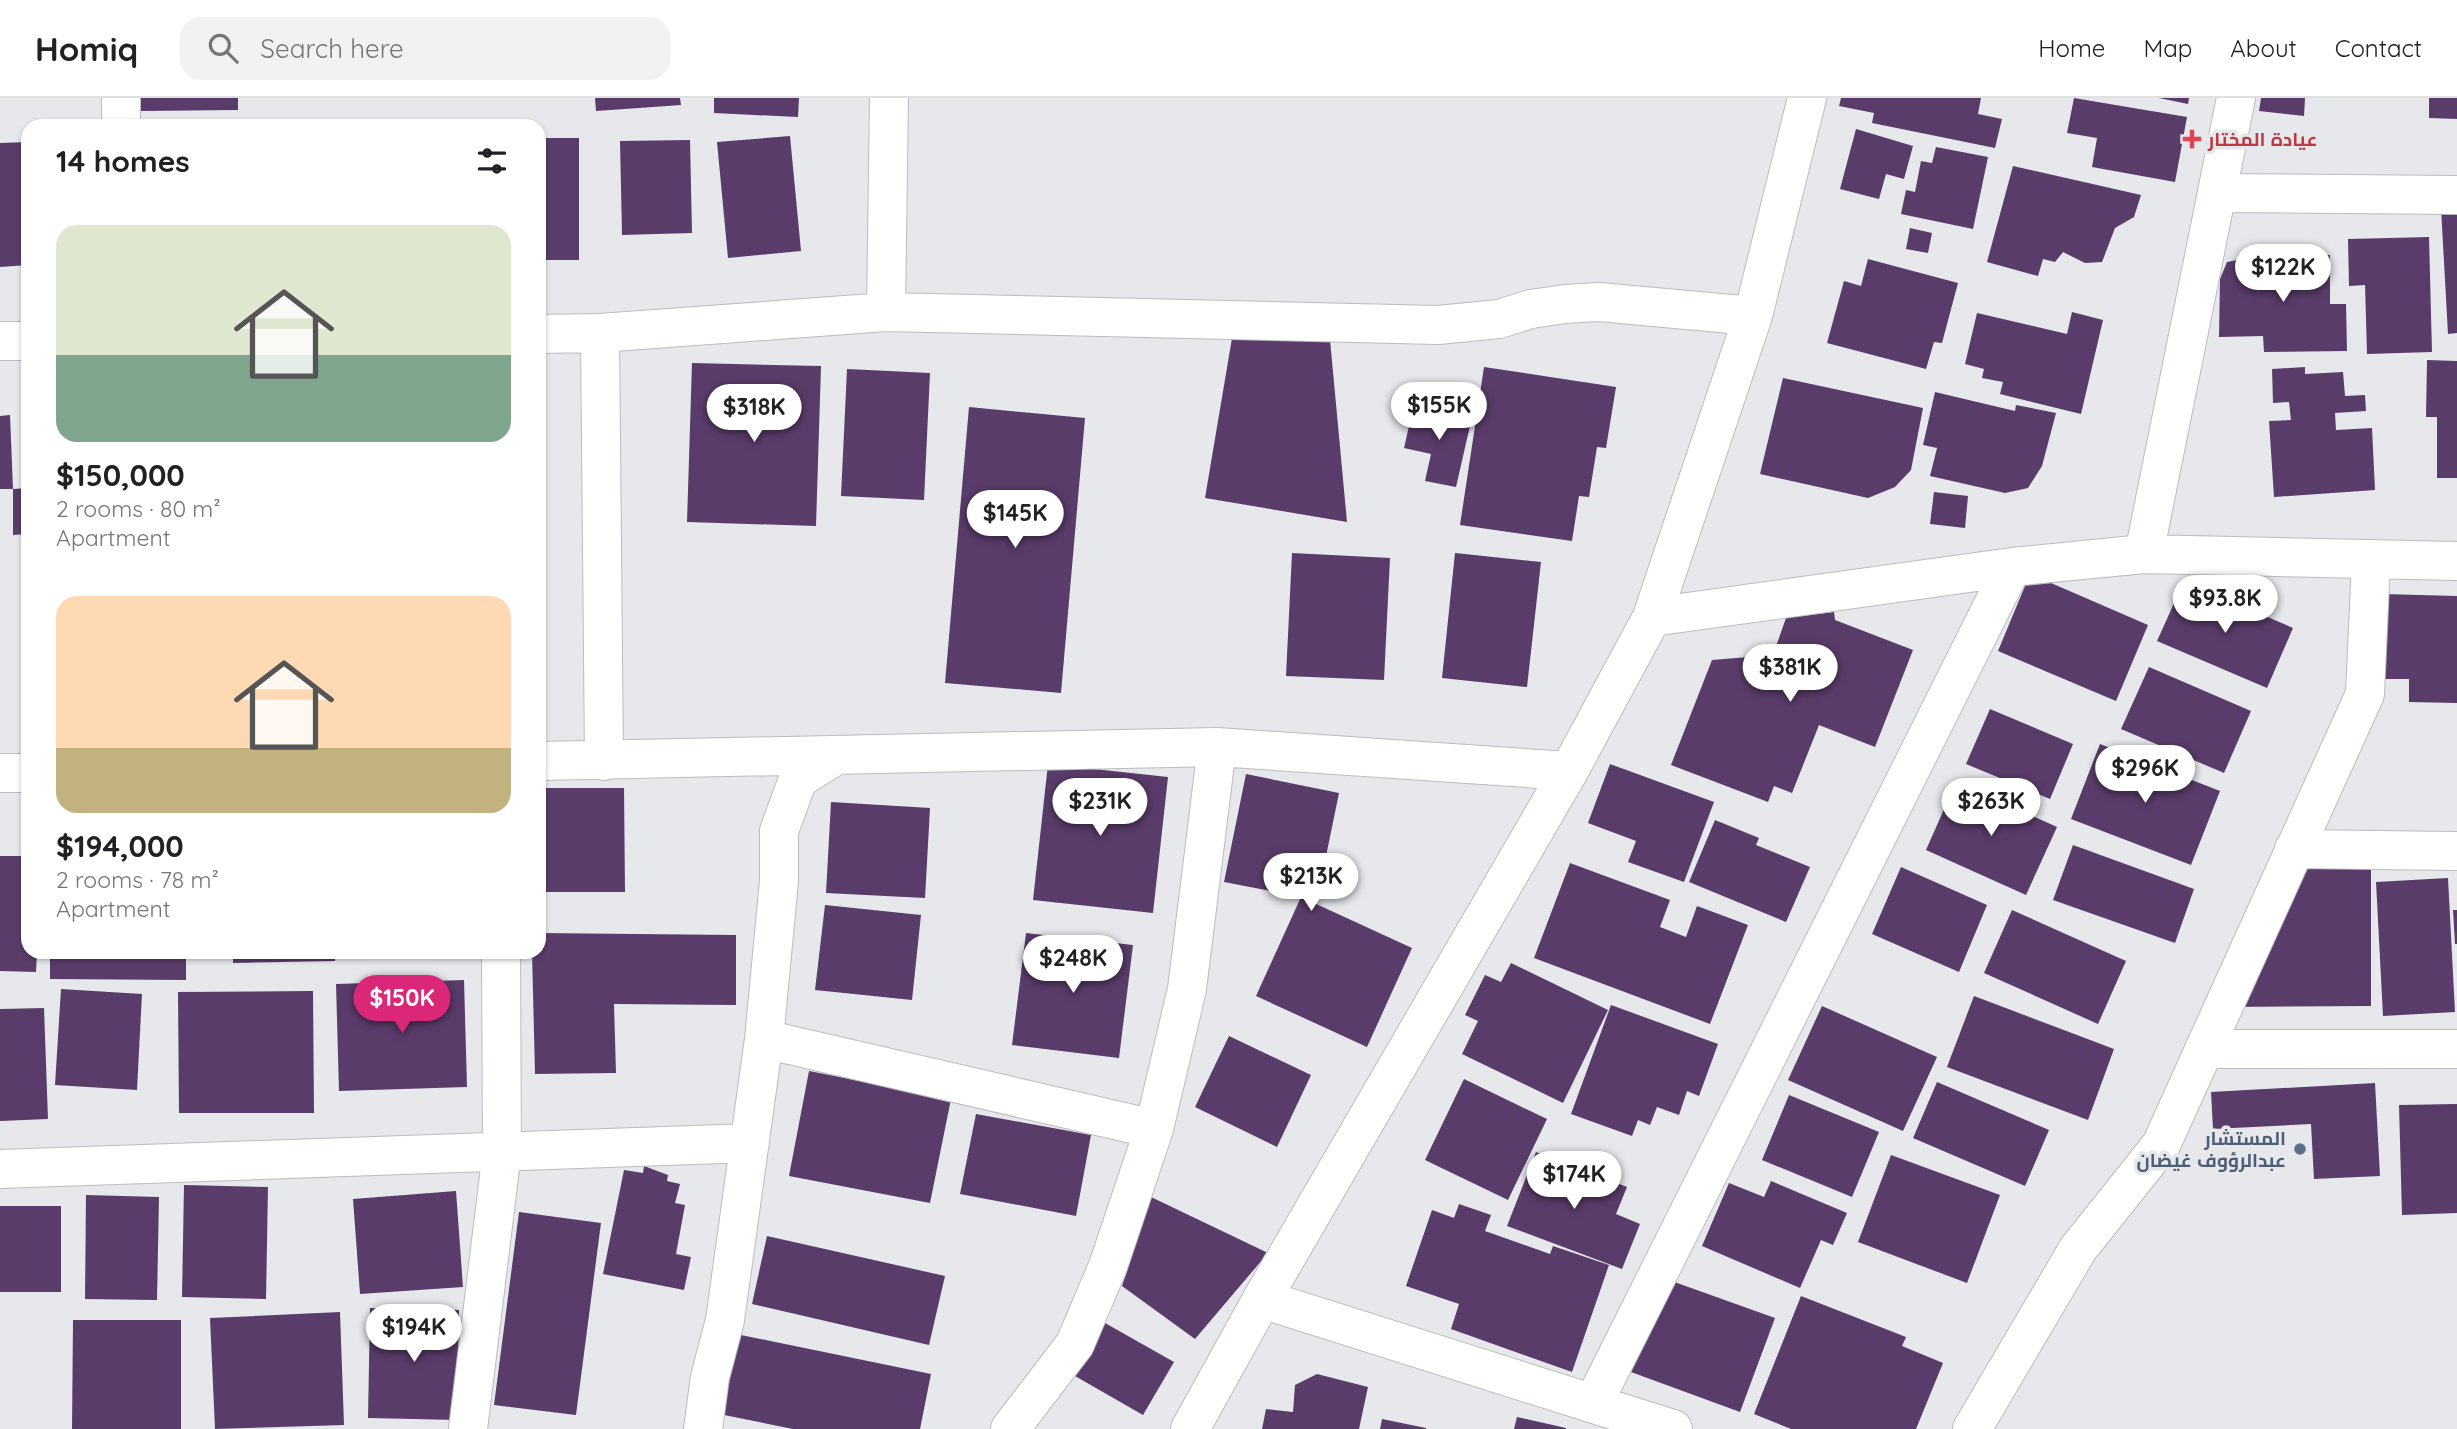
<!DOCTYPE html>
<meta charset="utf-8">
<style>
body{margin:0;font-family:Quicksand,Cairo,sans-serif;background:#f2f2f2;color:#202124;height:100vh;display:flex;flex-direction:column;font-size:26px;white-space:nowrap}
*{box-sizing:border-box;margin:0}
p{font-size:23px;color:#757577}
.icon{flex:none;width:38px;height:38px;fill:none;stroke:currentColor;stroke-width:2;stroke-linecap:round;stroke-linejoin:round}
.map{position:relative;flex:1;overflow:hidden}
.panel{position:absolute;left:21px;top:21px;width:525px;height:840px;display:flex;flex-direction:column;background:#fff;border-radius:21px;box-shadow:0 2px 5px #0004}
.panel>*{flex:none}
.price{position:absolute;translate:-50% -60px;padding:0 16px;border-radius:24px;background:#fff;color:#222;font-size:23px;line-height:46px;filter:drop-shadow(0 2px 4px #0008)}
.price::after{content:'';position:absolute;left:50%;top:42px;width:21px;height:16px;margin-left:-10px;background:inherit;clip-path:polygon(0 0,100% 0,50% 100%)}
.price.selected{background:#db2777;color:#fff}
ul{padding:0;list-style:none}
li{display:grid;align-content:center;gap:14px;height:371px;padding:0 35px}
li span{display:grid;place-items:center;height:217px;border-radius:21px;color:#555}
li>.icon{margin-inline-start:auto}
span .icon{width:126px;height:126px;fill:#fffc;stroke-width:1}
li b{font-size:30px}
h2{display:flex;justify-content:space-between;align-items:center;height:84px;padding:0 35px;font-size:30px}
header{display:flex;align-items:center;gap:42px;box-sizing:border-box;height:98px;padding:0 35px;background:#fff;border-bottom:2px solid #e0e0e0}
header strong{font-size:33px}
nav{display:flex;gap:38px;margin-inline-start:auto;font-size:24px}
.search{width:490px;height:63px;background:#f2f2f2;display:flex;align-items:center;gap:18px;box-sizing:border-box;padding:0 24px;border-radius:21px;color:#757577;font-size:26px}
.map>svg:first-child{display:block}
.building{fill:#5a3c6a}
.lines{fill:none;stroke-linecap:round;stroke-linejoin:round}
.street-casing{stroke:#babcc0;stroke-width:40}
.street{stroke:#fff;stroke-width:38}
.health-dot{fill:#e0444e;stroke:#e6e8ec;stroke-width:2.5}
.service-dot{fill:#5c6f8a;stroke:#e6e8ec;stroke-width:2.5}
.labels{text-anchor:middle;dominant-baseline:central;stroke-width:7;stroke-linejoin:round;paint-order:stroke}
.health-label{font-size:19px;font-weight:bold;fill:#be3a42;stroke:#e6e8ec;text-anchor:start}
.service-label{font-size:19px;font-weight:bold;fill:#4e5e75;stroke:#e6e8ec;text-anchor:end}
</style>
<header>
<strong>Homiq</strong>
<div class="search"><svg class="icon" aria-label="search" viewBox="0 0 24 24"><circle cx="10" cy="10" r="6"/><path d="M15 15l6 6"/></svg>Search here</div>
<nav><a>Home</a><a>Map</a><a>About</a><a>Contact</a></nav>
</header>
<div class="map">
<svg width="2457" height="1331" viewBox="0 0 2457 1331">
<rect width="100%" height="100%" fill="#e6e8ec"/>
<path class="building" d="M140,0H238V12L141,13Z
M595,0H680L681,7L596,13Z
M714,0H799L798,19L714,15Z
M1841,0H1981L1978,16L2002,21L1995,50L1872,25L1874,15L1839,8Z
M2074,0L2187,19L2175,84L2092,69L2097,40L2067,35Z
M2159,0H2189L2188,6Z
M2261,0H2305L2304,18L2259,13Z
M2429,0H2457V21L2429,20Z
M1856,31L1913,48L1904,81L1886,76L1879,101L1840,91Z
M790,38L801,153L728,160L717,44Z
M539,40H579V162H539Z
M690,42L692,135L622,137L620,43Z
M28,44V167L0,169V45Z
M1936,49L1988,59L1973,131L1901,116L1906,92L1915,94L1921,63L1932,65Z
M2013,68L2141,97L2134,119L2115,130L2102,164L2085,165L2063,154L2055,164L2043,161L2038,178L1987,164Z
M2457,109V235L2448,236L2441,110Z
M1910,130L1932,135L1928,155L1906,151Z
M2429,139L2432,254L2367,256L2365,187L2349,188L2348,141Z
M2330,157V206H2346L2347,253L2264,254L2263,238L2219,239L2220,181L2227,164L2247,160Z
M1868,161L1958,185L1942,245L1934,244L1926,271L1827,245L1844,183L1861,188Z
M2072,214L2103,222L2081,316L2000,296L2003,284L1982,280L1984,271L1965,266L1977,215L2067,236Z
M1329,231L1347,424L1205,400L1232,240Z
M2427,262L2457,263V380H2437V319H2426Z
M692,265L821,268L816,428L687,424Z
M1484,269L1616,289L1606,350L1597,349L1589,399L1579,398L1572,443L1460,427Z
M2305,269V276L2343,274L2345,298L2365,297L2366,313L2335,315L2336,332L2372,330L2375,392L2274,399L2269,323L2291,322L2289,304L2273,305L2272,271Z
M847,271L930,275L924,402L841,398Z
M1783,280L1923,310L1911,372L1895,389L1868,400L1760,376Z
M1935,294L2015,313L2016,307L2056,315L2042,368L2028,390L2005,395L1930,378L1937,350L1923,347Z
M1414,306L1472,319L1456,389L1425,383L1431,356L1404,350Z
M969,309L1085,320L1061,595L945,585Z
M10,317L13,391H0V318Z
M28,390V436L13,437V391Z
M1934,394L1968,398L1965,430L1930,426Z
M1292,455L1390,460L1384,582L1286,578Z
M1455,455L1541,464L1527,589L1442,580Z
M2030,476L2148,527L2116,603L1998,553Z
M2184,483L2293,530L2267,590L2157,543Z
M2382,496L2457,498V605L2409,604V581H2380Z
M1834,514L1835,522L1913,552L1875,649L1819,627L1792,695L1774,688L1768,704L1671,667L1712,562L1773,557L1786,520Z
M2149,569L2251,613L2224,675L2121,631Z
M1990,611L2073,646L2050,701L1966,666Z
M2100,646L2220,693L2191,767L2071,721Z
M1048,666L1168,679L1153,815L1033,802Z
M1610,666L1714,704L1684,784L1628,764L1636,743L1588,725Z
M1246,676L1339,695L1317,802L1301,799L1412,850L1367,949L1256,898L1301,799L1224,784Z
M1956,684L2057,729L2026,797L1926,752Z
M539,690H624L625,794H539Z
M831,704L930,710L925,800L826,795Z
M1715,722L1759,740L1756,747L1810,769L1786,824L1689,784Z
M2073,747L2194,791L2175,845L2053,802Z
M0,758H28V854H37L36,874L0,873Z
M1570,765L1670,802L1660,829L1686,839L1697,808L1748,827L1710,926L1534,860Z
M2292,768H2371V908L2227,909Z
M1901,769L1987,807L1959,874L1872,836Z
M2448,780L2455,914L2383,918L2376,784Z
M825,807L921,817L912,902L815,892Z
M2012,812L2126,863L2098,926L1984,875Z
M2453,812H2457V846H2455Z
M539,835L736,837V907L614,906L616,975L535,976L532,854H539Z
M1026,835L1133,847L1119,960L1012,947Z
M50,854H186V882L50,881Z
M233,854H335V863L233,865Z
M1511,865L1608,912L1563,1005L1462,956L1478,923L1465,917L1485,877L1501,884Z
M464,882L467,989L339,993L336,886Z
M61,891L142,896L137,992L55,987Z
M313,893L314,1015H179L178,894Z
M1974,898L2114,951L2088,1022L1947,969Z
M1611,907L1718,946L1699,998L1687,993L1679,1017L1657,1009L1650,1027L1638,1022L1632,1038L1571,1016Z
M1822,908L1937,959L1903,1033L1788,982Z
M44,910L48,1021L0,1023V911Z
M1229,938L1311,977L1277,1049L1195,1009Z
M809,973L951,1001L930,1105L789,1078Z
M1464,981L1547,1021L1508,1102L1425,1062Z
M1937,984L2049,1032L2025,1088L1913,1040Z
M2375,985L2380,1078L2314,1081L2311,1026L2213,1031L2211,994Z
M1789,997L1879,1034L1852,1099L1762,1062Z
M2457,1006V1115L2402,1117L2399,1007Z
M976,1016L1091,1037L1076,1118L960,1096Z
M1536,1054L1627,1089L1616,1116L1640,1126L1622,1171L1507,1128Z
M1891,1057L2000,1097L1967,1185L1858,1144Z
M644,1068L668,1077L667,1083L680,1086L675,1105L685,1107L676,1156L691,1159L684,1192L603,1176L624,1072L643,1075Z
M1771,1083L1847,1115L1833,1147L1821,1142L1800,1190L1702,1148L1729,1085L1764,1099Z
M184,1087L268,1089L266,1201L182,1199Z
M456,1093L463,1189L360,1196L353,1101Z
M86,1097L159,1099L157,1202L85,1201Z
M1151,1099L1268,1155L1195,1241L1122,1188Z
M1459,1106L1491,1117L1485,1133L1550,1156L1553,1148L1609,1167L1572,1274L1451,1231L1459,1206L1406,1188L1432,1112L1454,1120Z
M0,1108H61V1194H0Z
M519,1114L601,1125L576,1317L494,1307Z
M767,1138L945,1178L929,1247L752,1206Z
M1666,1181L1775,1220L1740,1314L1631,1274Z
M1801,1198L1906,1239L1902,1248L1943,1265L1916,1331H1791L1754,1316Z
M370,1210L459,1212L457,1322L368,1320Z
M340,1214L344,1327L215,1331L210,1220Z
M73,1222H181V1331H72Z
M1105,1225L1174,1264L1143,1317L1075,1278Z
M736,1236L931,1276L920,1331H793L719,1316Z
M1317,1276L1368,1289L1359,1331H1262L1266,1311L1293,1314L1295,1287Z
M1517,1319L1566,1330V1331H1514Z
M1382,1321L1426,1330V1331H1380Z"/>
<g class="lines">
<g class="street-casing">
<path id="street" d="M121,0V28
M2218,95L2457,97
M886,214L889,0
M600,235L604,663
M539,236L600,235L886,214L1438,227L1499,221L1531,211L1565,206L1599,204L1753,218
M0,243H28
M2144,456L2236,0
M1652,519L2012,469L2144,456L2457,463
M539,663L1217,649L1569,673
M0,675H28
M2294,751L2457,753
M764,941L1154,1031
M2204,951H2457
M0,1071L750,1045
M1262,1201L1673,1331
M1594,1304L2012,469
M468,1331L502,1054L501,854
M703,1331L710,1279L725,1222L764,941L779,783V733L798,681L835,658
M1010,1331L1075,1246L1108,1168L1154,1031L1187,891L1217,649
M1190,1331L1262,1201L1569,673L1652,519L1753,218L1807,0
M1972,1331L2078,1151L2161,1047L2365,596L2371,463"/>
</g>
<use href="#street" class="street"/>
</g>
<path class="health-dot" d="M2188.5 30.5h7v7h7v7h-7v7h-7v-7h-7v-7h7z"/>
<circle class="service-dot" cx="2300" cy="1051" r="7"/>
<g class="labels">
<g class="health-label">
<text x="2208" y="41">عيادة المختار</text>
</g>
<g class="service-label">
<text x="2286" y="1040">المستشار<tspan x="2286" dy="22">عبدالرؤوف غيضان</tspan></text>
</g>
</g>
</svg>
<b class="price" style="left:2283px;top:206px">$122K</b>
<b class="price" style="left:1439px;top:344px">$155K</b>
<b class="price" style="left:754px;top:346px">$318K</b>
<b class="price" style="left:1015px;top:452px">$145K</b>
<b class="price" style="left:2225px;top:537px">$93.8K</b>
<b class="price" style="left:1790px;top:606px">$381K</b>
<b class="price" style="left:2145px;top:707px">$296K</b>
<b class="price" style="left:1100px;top:740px">$231K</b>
<b class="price" style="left:1991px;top:740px">$263K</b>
<b class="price" style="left:1311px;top:815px">$213K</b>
<b class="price" style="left:1073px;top:897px">$248K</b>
<b class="price selected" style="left:402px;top:937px">$150K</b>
<b class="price" style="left:1574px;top:1113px">$174K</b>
<b class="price" style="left:414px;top:1266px">$194K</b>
<section class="panel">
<h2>14 homes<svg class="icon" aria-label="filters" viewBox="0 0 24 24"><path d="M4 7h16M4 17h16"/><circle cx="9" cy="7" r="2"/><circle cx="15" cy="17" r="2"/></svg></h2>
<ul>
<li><span style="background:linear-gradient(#dfe7d0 60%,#7fa58c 0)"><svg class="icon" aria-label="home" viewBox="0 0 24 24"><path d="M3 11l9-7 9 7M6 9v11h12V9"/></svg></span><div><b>$150,000</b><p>2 rooms · 80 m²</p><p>Apartment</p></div></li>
<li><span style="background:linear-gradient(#ffd9b3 70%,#c2b280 0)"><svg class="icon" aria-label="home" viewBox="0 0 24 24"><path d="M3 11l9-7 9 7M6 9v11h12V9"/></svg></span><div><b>$194,000</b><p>2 rooms · 78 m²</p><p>Apartment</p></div></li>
</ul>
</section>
</div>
